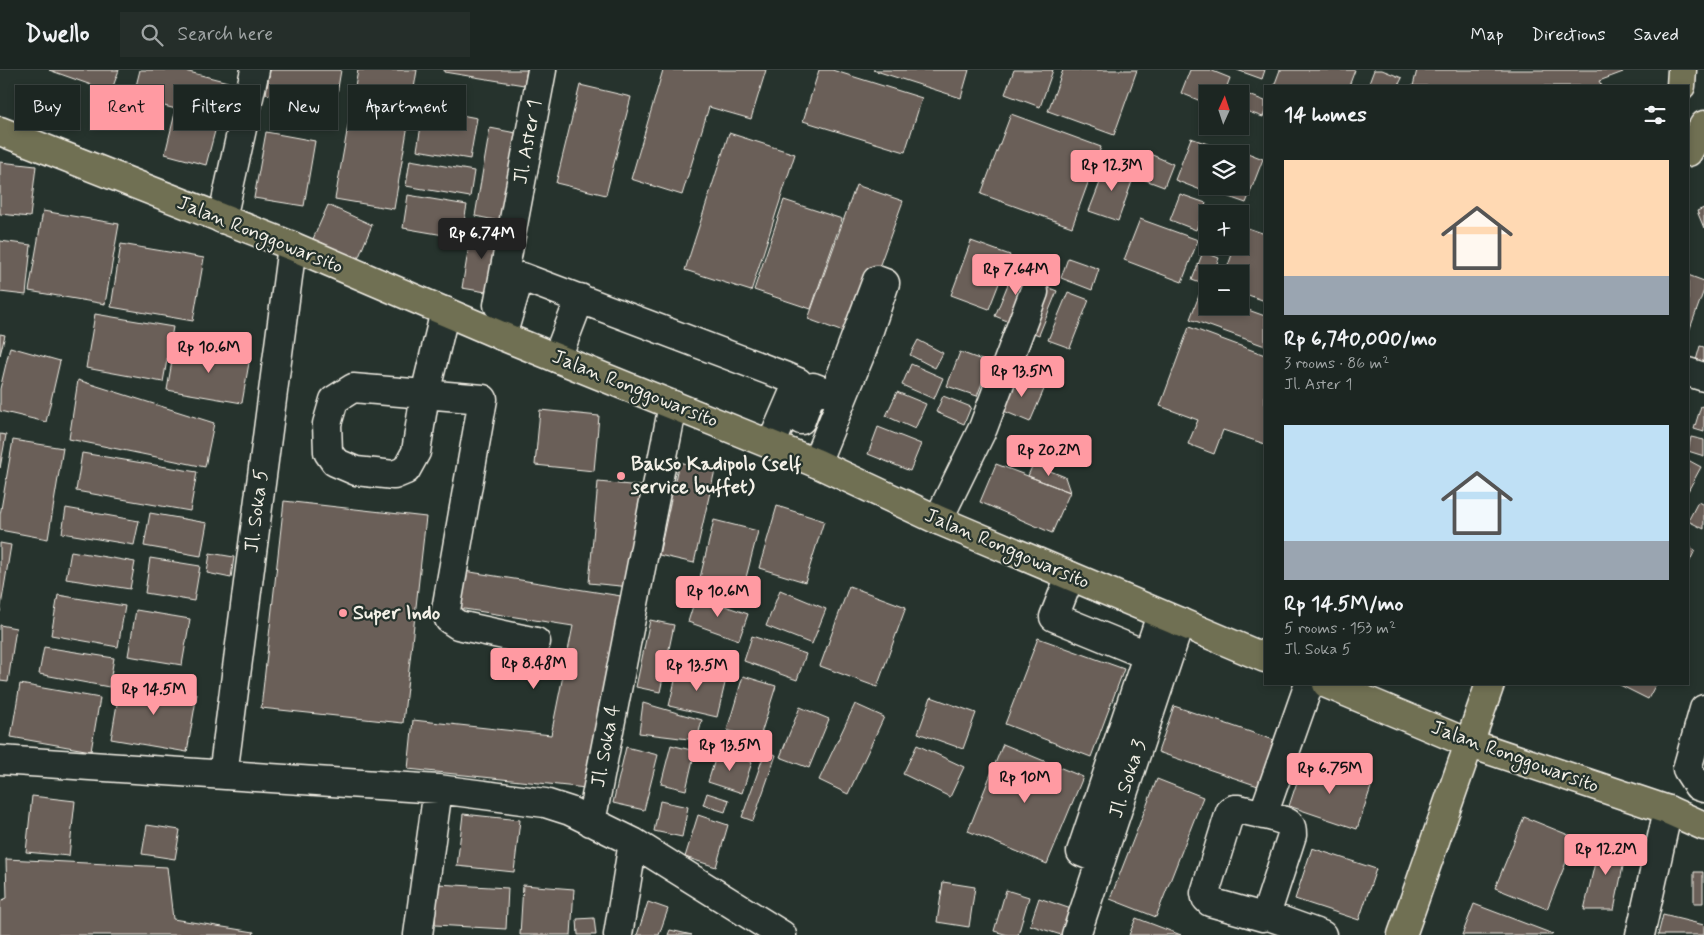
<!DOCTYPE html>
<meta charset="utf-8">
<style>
body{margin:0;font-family:Mynerve,sans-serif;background:#252e2a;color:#f1f3f6;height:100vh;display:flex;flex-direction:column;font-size:19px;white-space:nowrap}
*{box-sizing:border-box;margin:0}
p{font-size:16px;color:#a0a5a5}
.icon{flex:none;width:28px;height:28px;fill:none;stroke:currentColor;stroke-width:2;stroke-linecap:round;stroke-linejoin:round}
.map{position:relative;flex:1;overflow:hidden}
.details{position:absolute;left:1264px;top:15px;width:425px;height:600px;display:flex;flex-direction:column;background:#1c2622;border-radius:0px;box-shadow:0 2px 8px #0003,0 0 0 1px #3a4340}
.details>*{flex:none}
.top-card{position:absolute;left:15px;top:15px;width:475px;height:45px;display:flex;gap:10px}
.needle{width:32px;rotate:3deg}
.tools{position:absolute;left:1199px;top:15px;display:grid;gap:10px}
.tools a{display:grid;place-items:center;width:50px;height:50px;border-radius:0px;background:#1c2622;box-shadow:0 2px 8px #0003,0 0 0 1px #3a4340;font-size:25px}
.price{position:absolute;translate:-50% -42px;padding:0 11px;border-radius:5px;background:#ff9aa2;color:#111;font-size:16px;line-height:32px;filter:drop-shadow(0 1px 2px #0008)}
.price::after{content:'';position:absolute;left:50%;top:30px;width:15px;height:11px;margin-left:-8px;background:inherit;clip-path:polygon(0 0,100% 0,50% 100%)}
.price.current{background:#222;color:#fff}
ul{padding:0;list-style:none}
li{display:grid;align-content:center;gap:10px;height:265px;padding:0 20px}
li span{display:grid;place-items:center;height:155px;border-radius:0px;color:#555}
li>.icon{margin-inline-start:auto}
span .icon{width:90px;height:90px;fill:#fffc;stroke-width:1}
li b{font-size:21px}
h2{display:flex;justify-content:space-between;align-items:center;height:60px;padding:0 20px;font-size:21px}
.pill{padding:0 18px;border-radius:0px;background:#1c2622;box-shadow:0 2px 8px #0003,0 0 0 1px #3a4340;font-size:18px;line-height:45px}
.pill.current{background:#ff9aa2;color:#111}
header{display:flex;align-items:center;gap:30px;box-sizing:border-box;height:70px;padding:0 25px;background:#1c2622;border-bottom:1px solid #3a4340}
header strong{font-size:24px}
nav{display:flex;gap:28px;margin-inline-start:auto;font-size:18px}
.search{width:350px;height:45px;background:#252e2a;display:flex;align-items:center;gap:12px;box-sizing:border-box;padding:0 18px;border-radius:0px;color:#a0a5a5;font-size:19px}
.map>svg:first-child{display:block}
.building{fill:#6a5e58;stroke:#f4f1e8}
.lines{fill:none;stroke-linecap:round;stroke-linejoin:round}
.minor-casing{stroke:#f4f1e8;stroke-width:31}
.major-casing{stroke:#f4f1e8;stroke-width:31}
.minor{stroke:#26332d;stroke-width:28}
.major{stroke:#706f52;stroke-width:28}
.poi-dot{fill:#ff9aa2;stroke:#26332d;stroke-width:2}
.labels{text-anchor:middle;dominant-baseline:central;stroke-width:4.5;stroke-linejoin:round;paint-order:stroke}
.street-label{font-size:20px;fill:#f4f1e8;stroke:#26332d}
.poi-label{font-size:20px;font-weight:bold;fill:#f4f1e8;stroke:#26332d;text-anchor:start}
</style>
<header>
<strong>Dwello</strong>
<div class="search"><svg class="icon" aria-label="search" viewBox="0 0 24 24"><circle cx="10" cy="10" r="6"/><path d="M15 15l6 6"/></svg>Search here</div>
<nav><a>Map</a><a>Directions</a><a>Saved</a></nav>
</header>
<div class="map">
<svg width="1704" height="865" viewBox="0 0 1704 865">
<rect width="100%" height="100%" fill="#26332d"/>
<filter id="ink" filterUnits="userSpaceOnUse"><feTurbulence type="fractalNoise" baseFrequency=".02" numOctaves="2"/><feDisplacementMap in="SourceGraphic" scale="10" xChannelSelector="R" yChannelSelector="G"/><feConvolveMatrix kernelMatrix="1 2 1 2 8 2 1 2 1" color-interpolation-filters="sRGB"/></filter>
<g filter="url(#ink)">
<path class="building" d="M49,0H119L111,22Z
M140,0H181L228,12L206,95L165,84L176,39L133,28Z
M270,0H341L335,36L266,24Z
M358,0H417L394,139L335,129Z
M444,0H527L524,15L444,2Z
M663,0H766L751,49L709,37L682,125L631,109Z
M819,0H832L922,28L905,82L803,51Z
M873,0H969L961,28Z
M1014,0H1053L1040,37L1005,24Z
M1063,0H1137L1114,65L1048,41Z
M1190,0H1210L1230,8L1224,24H1208V34L1181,23Z
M1237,0H1265L1262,9Z
M1280,0H1355L1349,16H1274Z
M1374,0H1382L1402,8L1398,16H1368Z
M1417,0H1622L1623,2L1599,11L1602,16H1413Z
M580,15L631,27L606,125L556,113Z
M1244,23L1265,31V41L1263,47L1240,39V34Z
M424,38L477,48L470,89L417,80Z
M1011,44L1101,77L1072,157L981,124Z
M490,58L521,64L505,152L475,146Z
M266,62L315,71L304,136L254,128Z
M729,63L795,84L751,221L685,200Z
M1191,68L1227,81L1226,84H1208V116H1214L1211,124L1175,110Z
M1240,80L1263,89L1246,133L1223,125L1226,116H1240V84H1238Z
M1150,84L1173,94L1164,117L1140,108Z
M410,90L474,101L470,127L406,116Z
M0,92L36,96L30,147L0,144Z
M1108,92L1135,103L1118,151L1089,141Z
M856,115L903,131L854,266L808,249Z
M1180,124L1206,133L1196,160L1170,150Z
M408,125L467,135L461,168L403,158Z
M784,130L842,149L811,239L754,220Z
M328,135L372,155L358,189L313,169Z
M1704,138V158L1697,141Z
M43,141L119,154L105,234L29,221Z
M1140,149L1198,170L1182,212L1124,190Z
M1242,156L1265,164V231L1240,222V204H1225L1235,176H1240V162Z
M472,157L503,163L492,223L462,218Z
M0,171L31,175L26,225L0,222Z
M971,171L1010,185L989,239L951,225Z
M121,174L204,188L193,251L111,237Z
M1203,182L1219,188L1213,204H1208V216L1192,210Z
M1068,188L1099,199L1092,220L1061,208Z
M1015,197L1038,207L1017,255L995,246Z
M1688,205L1704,211V220L1688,264Z
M1042,215L1057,221L1039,265L1023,259Z
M1068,222L1089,230L1070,278L1048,270Z
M1200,223L1208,225V236H1237L1265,246V276L1190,249Z
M95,244L173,257L163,312L86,298Z
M1189,257L1265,285V374L1223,360L1214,384L1188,374L1198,350L1160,336Z
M0,264L5,265L0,285Z
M918,270L943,283L935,298L910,285Z
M175,274L250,287L242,333L167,320Z
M1700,276L1704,277V296L1695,294Z
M10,277L60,291L46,352L0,341V319Z
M960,282L990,293L977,326L947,316Z
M911,294L943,308L934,329L902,315Z
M1014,304L1045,317L1030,352L999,339Z
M78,310L214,353L205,397L69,369Z
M897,322L926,334L915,359L886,346Z
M943,326L971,337L964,354L936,342Z
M1701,336L1704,337V362L1694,359Z
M540,340L599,346L594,401L535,395Z
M878,357L921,374L910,401L868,384Z
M0,364L6,365L0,398Z
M1691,367L1704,370V386L1688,381Z
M13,370L63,378L48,469L0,460V445Z
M82,383L197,402L190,441L76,421Z
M1688,390L1701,397L1688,421Z
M679,392L715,400L694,493L659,485Z
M996,394L1070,422L1052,463L980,432Z
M1033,394L1065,407L1070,422L1028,406Z
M598,412L641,416L631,517L589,513Z
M284,431L426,447L403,653L261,638Z
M1698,432L1704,435V459L1688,451Z
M777,436L824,451L805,512L759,498Z
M66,438L139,451L134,475L62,463Z
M150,443L207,453L201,486L144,476Z
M714,450L758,461L741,527L698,516Z
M0,473L11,475L0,542Z
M1688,476L1695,480L1688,495Z
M71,481L135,492L130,519L66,509Z
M210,483L234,487L231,508L207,503Z
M150,488L200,496L194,531L145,523Z
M464,501L621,526L620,531L624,532L586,718L408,699L413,650L551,665L573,556L458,538Z
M849,516L906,537L877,617L820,596Z
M780,520L826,539L812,574L766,556Z
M58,525L125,536L118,577L51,565Z
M696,526L748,544L739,570L688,552Z
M136,540L190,549L182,595L128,586Z
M650,550L674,555L660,622L636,617Z
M0,555L16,558L8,612L0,611Z
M752,566L806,584L797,610L744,591Z
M1038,568L1124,599L1091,687L1005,654Z
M44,577L114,588L109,617L39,604Z
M678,598L726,609L717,647L669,636Z
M743,606L776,616L759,670L727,660Z
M121,611L197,624L187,682L111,669Z
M20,614L100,628L91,681L11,667Z
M1618,614H1656L1648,629Z
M931,627L976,643L963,679L918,663Z
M643,633L702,650L697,670L639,663Z
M855,634L884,647L848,724L819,710Z
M1174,636L1274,670L1258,716L1158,682Z
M800,637L829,649L809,698L780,687Z
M1003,674L1083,707L1047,794L968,761Z
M671,675L695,681L686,720L661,714Z
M917,675L964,697L950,727L903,704Z
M626,677L658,685L644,740L613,733Z
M718,680L752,692L742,723L708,712Z
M765,682L776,685L753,751L742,747Z
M1304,691L1372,714L1357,759L1289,736Z
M1157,709L1203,727L1156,847L1110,829Z
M707,723L729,730L725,742L703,735Z
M32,726L75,731L69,786L26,782Z
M660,731L688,737L682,767L654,761Z
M463,744L520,750L514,802L457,796Z
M698,745L728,755L716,797L685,787Z
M1524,747L1576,768L1547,839L1495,818Z
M147,755L180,760L175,789L142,784Z
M1601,767L1627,777L1614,840H1584Z
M1312,778L1376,799L1359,850L1295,829Z
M6,789L167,797L173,849L254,862L253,865H0V831L7,828Z
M1694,802H1703V833H1694Z
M943,812L975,817L969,857L937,852Z
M437,814L508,818L506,859L435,855Z
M523,815L574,819L571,865H520Z
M1006,820L1029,827L1018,865H1008L994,861Z
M1039,828L1077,841L1068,865H1061L1030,855Z
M648,832L668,839L659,865H637Z
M1474,834L1553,864L1552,865H1462Z
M1663,845L1704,855V865H1658Z
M594,848L596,865H578L577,849Z
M1136,848L1181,865H1129Z
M670,860L692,865H668Z"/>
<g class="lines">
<g class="minor-casing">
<path id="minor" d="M222,149L255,0
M498,235L542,0
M445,241L425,324L416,382L406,400L394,405L356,401L335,392L328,382L327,354L334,330L353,318L483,329L446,540L449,549L458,555L536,572
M502,266L518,212L522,207L784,306L798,312L771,375
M557,288L580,228
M1688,302L1704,307
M801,350L813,317L834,325L877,210L885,213L863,278L816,393
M938,450L983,358L1034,222
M1070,506L1054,547L1164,592
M1704,639L1687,699L1698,716L1704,718
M0,690L438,719L545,733L570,741L633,772L782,865
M223,705L292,176
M1234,739H1239C1250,742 1280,747 1288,753C1292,756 1292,760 1292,765L1266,845L1263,847L1210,832L1206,828L1205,823L1230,742Z
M1263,745L1309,614
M591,752L673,335
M1101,790L1081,782L1161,545
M1266,845L1322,865
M418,865L438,719
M618,865L633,772
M1076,865L1180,552
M1640,865L1668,740"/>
</g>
<g class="major-casing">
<path id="major" d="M1681,16L1682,0
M0,61L292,176L502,266L816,393L938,450L1265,588
M1688,82L1704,55
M1327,614L1468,673L1668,740L1704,756
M1402,865L1490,614"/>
</g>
<use href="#minor" class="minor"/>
<use href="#major" class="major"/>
</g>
</g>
<g class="poi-dot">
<circle cx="621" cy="406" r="5"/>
<circle cx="343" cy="543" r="5"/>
</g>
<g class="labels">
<g class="street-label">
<text transform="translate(528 72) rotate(-80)">Jl. Aster 1</text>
<text transform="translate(260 165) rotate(22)">Jalan Ronggowarsito</text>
<text transform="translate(635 319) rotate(22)">Jalan Ronggowarsito</text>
<text transform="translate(257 441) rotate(-83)">Jl. Soka 5</text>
<text transform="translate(1007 479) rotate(23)">Jalan Ronggowarsito</text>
<text transform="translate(606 676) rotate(-79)">Jl. Soka 4</text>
<text transform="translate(1515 687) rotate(20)">Jalan Ronggowarsito</text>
<text transform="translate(1128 709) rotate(-72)">Jl. Soka 3</text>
</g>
<g class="poi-label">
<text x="631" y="394">Bakso Kadipolo (self<tspan x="631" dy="23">service buffet)</tspan></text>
<text x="353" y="543">Super Indo</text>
</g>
</g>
</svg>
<div class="tools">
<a><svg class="needle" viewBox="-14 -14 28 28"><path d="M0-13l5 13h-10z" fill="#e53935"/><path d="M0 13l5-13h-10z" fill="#a0a5a5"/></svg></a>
<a><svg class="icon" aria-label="layers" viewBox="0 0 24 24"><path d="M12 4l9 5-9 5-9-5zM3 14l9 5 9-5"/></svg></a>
<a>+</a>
<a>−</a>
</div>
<b class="price" style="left:1112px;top:122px">Rp 12.3M</b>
<b class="price current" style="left:482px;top:190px">Rp 6.74M</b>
<b class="price" style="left:1016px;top:226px">Rp 7.64M</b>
<b class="price" style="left:209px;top:304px">Rp 10.6M</b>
<b class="price" style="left:1022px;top:328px">Rp 13.5M</b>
<b class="price" style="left:1049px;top:407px">Rp 20.2M</b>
<b class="price" style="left:718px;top:548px">Rp 10.6M</b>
<b class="price" style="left:534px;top:620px">Rp 8.48M</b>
<b class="price" style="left:697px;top:622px">Rp 13.5M</b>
<b class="price" style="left:154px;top:646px">Rp 14.5M</b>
<b class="price" style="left:730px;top:702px">Rp 13.5M</b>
<b class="price" style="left:1330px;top:725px">Rp 6.75M</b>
<b class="price" style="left:1025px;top:734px">Rp 10M</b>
<b class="price" style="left:1606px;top:806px">Rp 12.2M</b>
<div class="top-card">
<a class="pill">Buy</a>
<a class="pill current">Rent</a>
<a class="pill">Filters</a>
<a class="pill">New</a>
<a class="pill">Apartment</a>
</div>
<section class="details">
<h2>14 homes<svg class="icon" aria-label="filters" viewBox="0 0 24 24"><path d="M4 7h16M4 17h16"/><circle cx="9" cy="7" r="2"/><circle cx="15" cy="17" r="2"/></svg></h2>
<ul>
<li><span style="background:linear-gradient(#ffd9b3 75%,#9aa5b1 0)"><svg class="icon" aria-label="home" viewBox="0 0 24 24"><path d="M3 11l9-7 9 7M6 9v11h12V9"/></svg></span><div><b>Rp 6,740,000/mo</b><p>3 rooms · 86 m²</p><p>Jl. Aster 1</p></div></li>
<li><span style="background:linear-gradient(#bfe0f5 75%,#9aa5b1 0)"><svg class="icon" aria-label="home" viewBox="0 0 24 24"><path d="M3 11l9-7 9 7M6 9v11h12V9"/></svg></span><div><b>Rp 14.5M/mo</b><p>5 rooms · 153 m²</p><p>Jl. Soka 5</p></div></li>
</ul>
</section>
</div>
